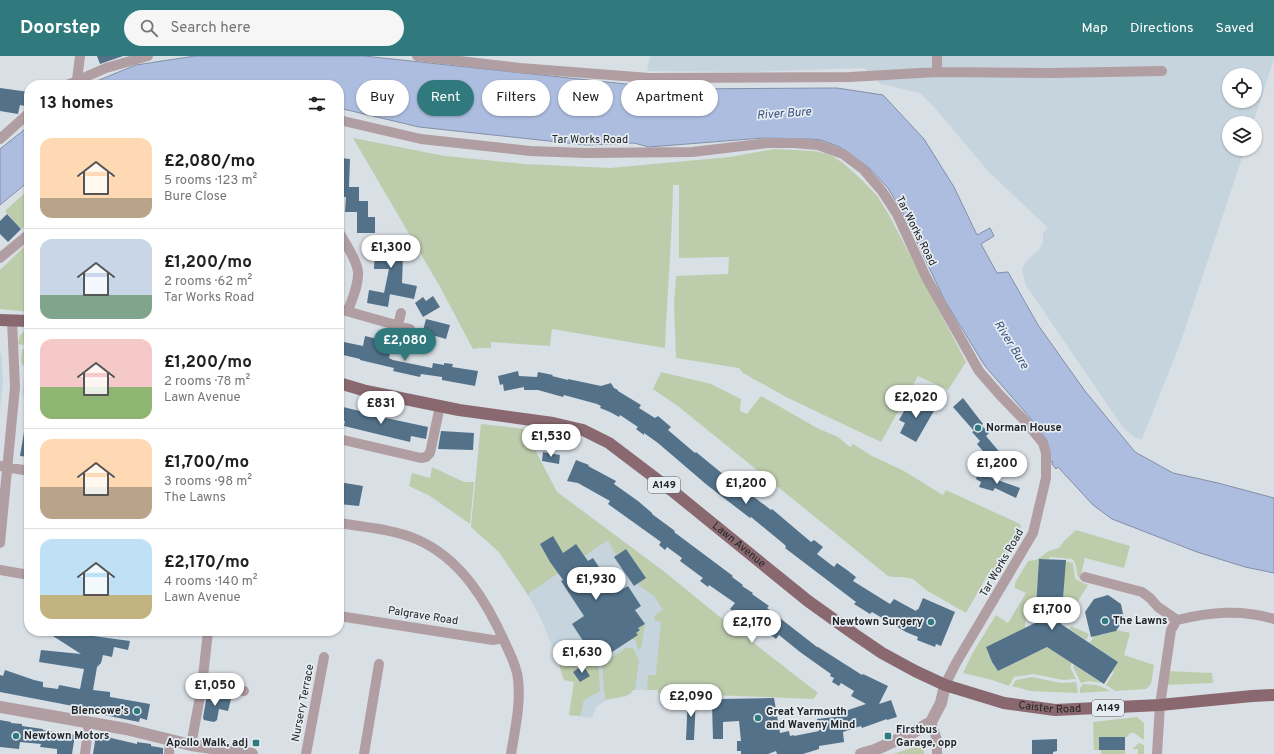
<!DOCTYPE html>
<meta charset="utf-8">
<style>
body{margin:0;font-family:Overpass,sans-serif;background:#f6f6f6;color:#202124;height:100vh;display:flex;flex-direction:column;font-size:15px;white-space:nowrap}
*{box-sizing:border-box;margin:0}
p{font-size:13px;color:#757577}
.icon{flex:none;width:22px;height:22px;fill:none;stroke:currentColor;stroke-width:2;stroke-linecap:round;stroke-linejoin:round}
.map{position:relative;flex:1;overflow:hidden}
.sheet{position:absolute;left:24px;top:24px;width:320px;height:556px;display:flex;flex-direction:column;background:#fff;border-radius:16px;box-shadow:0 1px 3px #0004}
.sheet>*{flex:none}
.banner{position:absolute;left:356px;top:24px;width:380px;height:36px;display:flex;gap:8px}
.fabs{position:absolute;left:1222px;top:12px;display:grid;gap:8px}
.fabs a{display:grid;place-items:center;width:40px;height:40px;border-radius:50%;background:#fff;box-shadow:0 1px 3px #0004;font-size:20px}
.price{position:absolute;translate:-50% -34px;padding:0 9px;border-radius:14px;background:#fff;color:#222;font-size:13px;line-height:26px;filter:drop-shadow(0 1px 2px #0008)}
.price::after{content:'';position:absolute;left:50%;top:24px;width:12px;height:9px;margin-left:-6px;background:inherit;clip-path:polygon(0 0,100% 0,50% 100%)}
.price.on{background:#30797c;color:#fff}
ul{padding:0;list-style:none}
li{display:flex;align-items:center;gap:12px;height:100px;padding:0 16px}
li+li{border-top:1px solid #e0e0e0}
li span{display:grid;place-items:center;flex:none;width:112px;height:80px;border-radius:12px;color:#555}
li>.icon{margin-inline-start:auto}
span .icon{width:48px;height:48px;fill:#fffc;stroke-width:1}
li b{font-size:17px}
h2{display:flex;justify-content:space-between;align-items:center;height:48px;padding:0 16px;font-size:17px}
.chip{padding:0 14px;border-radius:18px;background:#fff;box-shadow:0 1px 3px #0004;font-size:14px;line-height:36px}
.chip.on{background:#30797c;color:#fff}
header{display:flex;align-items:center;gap:24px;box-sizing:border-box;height:56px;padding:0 20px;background:#30797c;color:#fff}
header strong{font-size:19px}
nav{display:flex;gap:22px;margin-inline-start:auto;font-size:14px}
.search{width:280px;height:36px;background:#f6f6f6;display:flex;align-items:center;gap:10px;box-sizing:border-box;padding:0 14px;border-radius:22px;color:#757577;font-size:15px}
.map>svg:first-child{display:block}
.built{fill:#c6d4de;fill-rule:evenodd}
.green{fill:#bdcdac}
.water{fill:#acbddf;stroke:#838fa8}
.building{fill:#53728a}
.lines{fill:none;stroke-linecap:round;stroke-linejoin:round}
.minor{stroke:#b19ea2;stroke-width:10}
.tertiary{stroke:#b19ea2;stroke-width:12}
.primary{stroke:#8a686f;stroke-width:12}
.poi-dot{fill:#30797c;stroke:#e5ecf2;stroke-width:1.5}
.labels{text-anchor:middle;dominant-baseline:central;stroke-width:3.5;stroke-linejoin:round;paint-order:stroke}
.shield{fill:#e5ecf2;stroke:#5c6164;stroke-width:1}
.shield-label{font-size:10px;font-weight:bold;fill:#222527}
.street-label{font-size:11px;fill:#222527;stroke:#e5ecf2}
.poi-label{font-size:11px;font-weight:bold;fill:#222527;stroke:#e5ecf2;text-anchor:start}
.water-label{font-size:12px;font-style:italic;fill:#394f7d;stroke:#e5ecf2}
</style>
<header>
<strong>Doorstep</strong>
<div class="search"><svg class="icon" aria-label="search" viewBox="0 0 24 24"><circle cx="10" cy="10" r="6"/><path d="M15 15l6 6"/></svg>Search here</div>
<nav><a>Map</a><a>Directions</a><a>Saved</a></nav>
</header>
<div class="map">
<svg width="1274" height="698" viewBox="0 0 1274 698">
<rect width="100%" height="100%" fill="#d8dfe5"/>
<path class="built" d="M650,0H1274V3L1253,67H1229V93H1245L1180,288L1142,383L1135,382L1122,370L1025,228L1022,213L1026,205L1039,194L1043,186V177L1048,172L988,115L935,52L920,37L881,28L864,12L750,16L647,15ZM1229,19H1255V45H1229Z
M0,293L2,303L3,327L0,354Z
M29,307V341L22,340L25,309Z
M481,368L524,373L557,436L666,517L658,634H633L630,639L624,641H615L606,644L596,651L592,662L569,659L574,626L564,624L555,596L541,563L528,539L514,518L499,496L471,471Z"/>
<path class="green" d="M353,82L445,100L525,108L610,112L730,101L774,93L814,95L829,98L843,107L862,124L878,141L889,159L966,306L948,334L918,320L881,386L788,342L743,317L739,312L676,302L674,248L676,220L728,218L729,201L679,202V129H673C672,184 667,238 665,292L552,273L550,290L491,286V292H479L473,293L439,229Z
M29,133V167L21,173L5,155Z
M29,186V256L0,253V214Z
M27,273H29V285L23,289L18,288L20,279Z
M29,289V307L25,309H22L21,304L22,294Z
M661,316L711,328L741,343L740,355L747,358L761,340L817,372L838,381L850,391L853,388L872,400L904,415L943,439L946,434L1020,468L1021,472L993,525L986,522L966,557L926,534L913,523L903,521H893L888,520L679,351L653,333Z
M481,368L524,373L557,436L666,517L715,557L818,637L813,643L658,637V634H647L648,619H656L661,566L654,564C654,559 658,557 663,554L654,540L637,528L646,522L626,493L616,499L608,484L532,535L528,539L499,496L471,471Z
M432,411L464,426H474L470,468L430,440L409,430L412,417L430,422Z
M1076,474L1130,490L1124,512L1085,502L1080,523C1074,517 1079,509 1072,503L1050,501L1049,503H1039L1036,556H1026L1025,572L986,591L992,606L998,615L1047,591L1072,607L1070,611L1076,623L1063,624L1034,618L1014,621L1009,630L992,624L963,617L972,598L996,559L1008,567L1026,537L1015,532V527L1028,505L1036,504L1049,495L1059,492L1064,485Z
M1065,505L1073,507L1075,522L1079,525L1088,529L1070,558L1067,560L1062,561Z
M645,568L641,593H638L635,584L632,583L638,579L636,577L640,574L638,572Z
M1071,570L1089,578L1086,584L1069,573Z
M1117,574L1130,577L1124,599L1154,609L1151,628L1146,633L1115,635L1106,629L1114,616L1112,615L1118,606L1090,587L1097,576L1102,579Z
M626,592H633L639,604L635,634H633C626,643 616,641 606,644L604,635L602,608L604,606Z
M588,593L595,603L599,614L600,635L584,644L580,660L569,659L574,626L564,624L559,609Z
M1074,609L1102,627H1101L1089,625L1081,627L1073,611Z
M1165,615L1212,617L1213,627L1163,629Z
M1032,621L1061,627L1076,626L1078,637L1030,635L1012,630L1016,624Z
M1083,628L1097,629L1111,635L1080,637V632Z
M1137,661L1144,667V684L1134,677H1130L1127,681H1099V694H1094L1093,666Z
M1139,687L1144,689V698H1138V693H1132Z
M921,689L924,691V698H893Z
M1101,694H1125V698H1101Z"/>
<path class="water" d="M195,0H364L672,33L837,32L883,39L924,83L954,131L977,179L990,172L994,180L981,188L997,217L1008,216L1038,269L1085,335L1135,396L1173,417L1218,427L1274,442V517L1245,511L1197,496L1112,463L1093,449L1058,411L1056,413L1052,408L1053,406H1051L1046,383L1031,363L985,310L945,245L904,159L888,132L869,112L840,91L821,84L811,83L763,82L649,91L634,87L586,89L419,71L339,52V29H87L136,9Z
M29,70V125L0,149V93Z"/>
<path class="building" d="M97,0H123L100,8Z
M0,32L29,36V51L20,49L18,58L0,55Z
M339,102L350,103L349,131H359V145H368V161H375V177H357V156H345L346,141H339Z
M7,158L21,173L8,186L0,178V165Z
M368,181H385V190H391L390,200H403L402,227L417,230L414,243L384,237L389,213H374L375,195H368Z
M369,234L390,238L388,251L367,247Z
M433,240L440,251L423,261L415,247L423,241L426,245Z
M426,263L450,269L446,283L432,279L430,284L421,282Z
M365,280L390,286L388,296L390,297L389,302L393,304L432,312L433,307L444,309V307L453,308L452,311L478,315L475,330L442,324V321L421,318L420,321L393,315L394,312L360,304V303L339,298V285L363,290Z
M518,315L519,320L537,321L538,316L553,319L552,320L568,324V323L601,330L611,327L614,332L618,334V335L641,349L639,352L655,362L658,360L671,371L668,374L695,397L696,396L724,419L726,416L738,426L737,428L771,454L772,453L811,486L814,484L823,491L817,498L834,511L837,507L847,514L856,521L853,525L890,548L894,543L916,555L917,553L918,554L923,542L955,556L941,590L936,588L935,591L917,584L918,581L906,576L872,556L870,558L854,548L856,546L785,492L786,491L785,489L751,461L750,462L707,429L658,387L644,377V379L636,373L638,371L620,359L619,361L610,356L600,352L601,350L597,348L564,339L563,341L538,334H524V331L504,335L503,328L500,329L498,320Z
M914,342L935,353L916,386L900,377L905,367L899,364L907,350L909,351Z
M963,342L983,368L981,369L989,377L986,380L1002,399L993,407L977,388L980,385L972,376L974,375L953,351Z
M339,350L372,358V359L428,371L426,383L411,380L410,386L344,370L345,365L339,364Z
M441,375L474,377L473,394L438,393Z
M24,376H29V401L20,400Z
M543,396L560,399L559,408L542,405Z
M576,404L589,409L588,410L616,425L614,428L638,445L652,457V458L675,475L674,476L733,520L732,521L743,529L742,530L753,537L752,538L769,550L767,552L817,591H818L862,619L863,618L888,630L879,648L891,644L897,661L887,664V663L862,672L861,670L843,676L844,686L819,690V693L803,698H777L776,695L768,698H741V695H737V685H741L739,665L723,666V683H713L712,649H709V640L720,641V643L774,642L780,677L789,675L790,680L794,679V680L819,675L817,663L844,660L842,656L866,648L851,640L854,635L841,627L839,630L832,626L834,622L830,620L831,618L800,596L779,579L776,583L767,576L770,572L756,562L752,568L730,553L735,547L709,529L708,531L700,525L703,522L680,505L682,502L667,491L665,494L659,489L661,486L608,448L610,445L578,427L567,425Z
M978,417L1020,432L1016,442L995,432L993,435L979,431L981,426L976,423Z
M339,426L363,430L359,450L339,448Z
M553,480L563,497L576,488L588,505L593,502L616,537L628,530L641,550L635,554L645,568L638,572L640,574L636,577L638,579L609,598L607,595L595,603L572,568L584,560L561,525L563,524L550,506L540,488Z
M626,493L646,522L634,530L614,501Z
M1039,503L1066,504L1061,568L1118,606L1104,628L1047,591L998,615L992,606L986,591L1035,567Z
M1108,539L1121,548L1124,563L1116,575L1091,581L1085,556L1094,543Z
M45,575H56L130,585L128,594L114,591L112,601L103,599L101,607L97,611L93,634L110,636V641L150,648L147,664L140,662L139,666L99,658V655L0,636V619L3,620L5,614L34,624L43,626V631L58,633L59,629L80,633L84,613L39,606L41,594L81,598Z
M583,609L590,620L580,626L573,616Z
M207,638L231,643L228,655L219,653L217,664L214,666L204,664L203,662Z
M688,639L696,640L694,684H686Z
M0,664L11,666V667L22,668V670L43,673V674L75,679L72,698H57V693L40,691L41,688L20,686L19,693L0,691Z
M96,679L111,681V682L137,688V686L151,688V690L163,692V698H93Z
M1099,681H1125V694H1099Z
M1057,683V695L1053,696V698H1032V684Z"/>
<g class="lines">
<path class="minor" d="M417,0L520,12L649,22L850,21L937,16L1052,17L1162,15
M937,0V16
M77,24L80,0
M67,29L106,12L148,0
M339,64L421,83L530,95L585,97L692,96L768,87H794L818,89L843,98L863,113L882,135L897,158L926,221L979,315L999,338L1026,366L1043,387L1046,397V422L1033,477L956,607L945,629
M0,83L29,57
M339,176C345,187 357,204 358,216C359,228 352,243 348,255
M0,202L29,178
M339,253L410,273
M398,269L401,257
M339,383L421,402L426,401L430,397L440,350
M0,410L29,415
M339,467C364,471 392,473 416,483C461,502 487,546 506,589C511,600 517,611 518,623C521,648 515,673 511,698
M0,487L15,331L12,264
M0,514L29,519
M1085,521L1142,536L1150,542L1158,551L1177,564
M339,560L493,584L503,582
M202,630L244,635
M931,666L937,684V698
M191,689L202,630L208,575
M85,698L89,666
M169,698L170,683
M306,698L324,601
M364,698L379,608
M1157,698L1160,649L1171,574L1177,564C1210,556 1241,553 1274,563"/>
<path class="tertiary" d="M0,651L126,673L191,689L252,698
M861,698L875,694L912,677L931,666L941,647L945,629"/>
<g class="primary">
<path d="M0,264L29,265"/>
<path id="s1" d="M339,327L366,335L459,354L553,367L583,374L609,387L675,437L808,545L854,578L882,597L915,615L945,629L1004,647L1055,654L1160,649L1252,640L1274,639"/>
</g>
</g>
<g class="poi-dot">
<circle cx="978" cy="372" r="4"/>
<circle cx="1105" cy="565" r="4"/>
<circle cx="931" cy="566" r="4"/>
<circle cx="137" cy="655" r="4"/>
<circle cx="758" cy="662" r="4"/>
<circle cx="16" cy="680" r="4"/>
<rect x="884" y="676" width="8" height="8" rx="2"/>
<rect x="252" y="683" width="8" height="8" rx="2"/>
</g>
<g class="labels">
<g class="shield">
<rect x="648" y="421" width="32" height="16" rx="3"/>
<rect x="1092" y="644" width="32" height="16" rx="3"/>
</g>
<g class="shield-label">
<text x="664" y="429">A149</text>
<text x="1108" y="652">A149</text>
</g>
<g class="street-label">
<text x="590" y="84">Tar Works Road</text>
<text transform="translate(916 175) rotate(63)">Tar Works Road</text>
<text stroke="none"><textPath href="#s1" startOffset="443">Lawn Avenue</textPath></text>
<text transform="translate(1002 507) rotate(-60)">Tar Works Road</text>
<text transform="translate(423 560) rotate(9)">Palgrave Road</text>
<text transform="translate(303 647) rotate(-79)">Nursery Terrace</text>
<text stroke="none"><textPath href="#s1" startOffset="801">Caister Road</textPath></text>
</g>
<g class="poi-label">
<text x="986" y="372">Norman House</text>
<text x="1113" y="565">The Lawns</text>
<text x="923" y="566" text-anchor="end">Newtown Surgery</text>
<text x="129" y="655" text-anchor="end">Blencowe's</text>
<text x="766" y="656">Great Yarmouth<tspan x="766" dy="13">and Waveny Mind</tspan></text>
<text x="896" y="674">Firstbus<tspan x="896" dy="13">Garage, opp</tspan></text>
<text x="24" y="680">Newtown Motors</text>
<text x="248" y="687" text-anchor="end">Apollo Walk, adj</text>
</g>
<g class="water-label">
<text transform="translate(784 58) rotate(-4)">River Bure</text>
<text transform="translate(1011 289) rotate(58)">River Bure</text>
</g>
</g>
</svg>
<div class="fabs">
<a><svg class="icon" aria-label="locate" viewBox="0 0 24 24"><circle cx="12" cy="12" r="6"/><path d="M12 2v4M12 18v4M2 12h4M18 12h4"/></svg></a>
<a><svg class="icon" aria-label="layers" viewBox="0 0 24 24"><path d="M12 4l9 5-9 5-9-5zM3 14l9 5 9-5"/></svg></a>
</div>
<b class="price" style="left:391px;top:213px">£1,300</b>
<b class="price on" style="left:405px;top:306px">£2,080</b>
<b class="price" style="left:916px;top:363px">£2,020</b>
<b class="price" style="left:381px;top:369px">£831</b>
<b class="price" style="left:551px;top:402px">£1,530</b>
<b class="price" style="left:997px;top:429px">£1,200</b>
<b class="price" style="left:746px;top:449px">£1,200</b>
<b class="price" style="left:596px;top:545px">£1,930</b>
<b class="price" style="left:1052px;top:575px">£1,700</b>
<b class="price" style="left:752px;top:588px">£2,170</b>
<b class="price" style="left:582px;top:618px">£1,630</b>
<b class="price" style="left:215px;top:651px">£1,050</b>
<b class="price" style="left:691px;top:662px">£2,090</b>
<div class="banner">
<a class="chip">Buy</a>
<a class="chip on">Rent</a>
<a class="chip">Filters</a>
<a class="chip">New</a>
<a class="chip">Apartment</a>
</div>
<section class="sheet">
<h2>13 homes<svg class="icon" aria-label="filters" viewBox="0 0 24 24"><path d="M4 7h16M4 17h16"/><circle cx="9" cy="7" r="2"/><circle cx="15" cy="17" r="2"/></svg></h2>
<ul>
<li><span style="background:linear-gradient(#ffd9b3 75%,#b9a48a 0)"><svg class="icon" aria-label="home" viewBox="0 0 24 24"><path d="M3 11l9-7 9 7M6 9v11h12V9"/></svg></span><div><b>£2,080/mo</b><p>5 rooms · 123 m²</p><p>Bure Close</p></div></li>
<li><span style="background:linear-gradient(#c9d6e8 70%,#7fa58c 0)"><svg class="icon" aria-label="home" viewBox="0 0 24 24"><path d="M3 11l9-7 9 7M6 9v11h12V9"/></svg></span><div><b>£1,200/mo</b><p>2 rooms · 62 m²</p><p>Tar Works Road</p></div></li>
<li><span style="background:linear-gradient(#f6c9c9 60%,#8fb573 0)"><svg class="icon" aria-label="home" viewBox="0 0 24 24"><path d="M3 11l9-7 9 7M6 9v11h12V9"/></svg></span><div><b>£1,200/mo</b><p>2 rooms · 78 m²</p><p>Lawn Avenue</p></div></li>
<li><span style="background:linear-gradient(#ffd9b3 60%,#b9a48a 0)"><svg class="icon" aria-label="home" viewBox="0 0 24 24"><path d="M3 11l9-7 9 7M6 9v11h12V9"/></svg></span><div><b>£1,700/mo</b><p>3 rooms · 98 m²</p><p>The Lawns</p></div></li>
<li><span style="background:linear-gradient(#bfe0f5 70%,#c2b280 0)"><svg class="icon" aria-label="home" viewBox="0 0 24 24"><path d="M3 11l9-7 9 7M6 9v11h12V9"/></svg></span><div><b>£2,170/mo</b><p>4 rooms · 140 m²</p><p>Lawn Avenue</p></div></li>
</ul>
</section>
</div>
